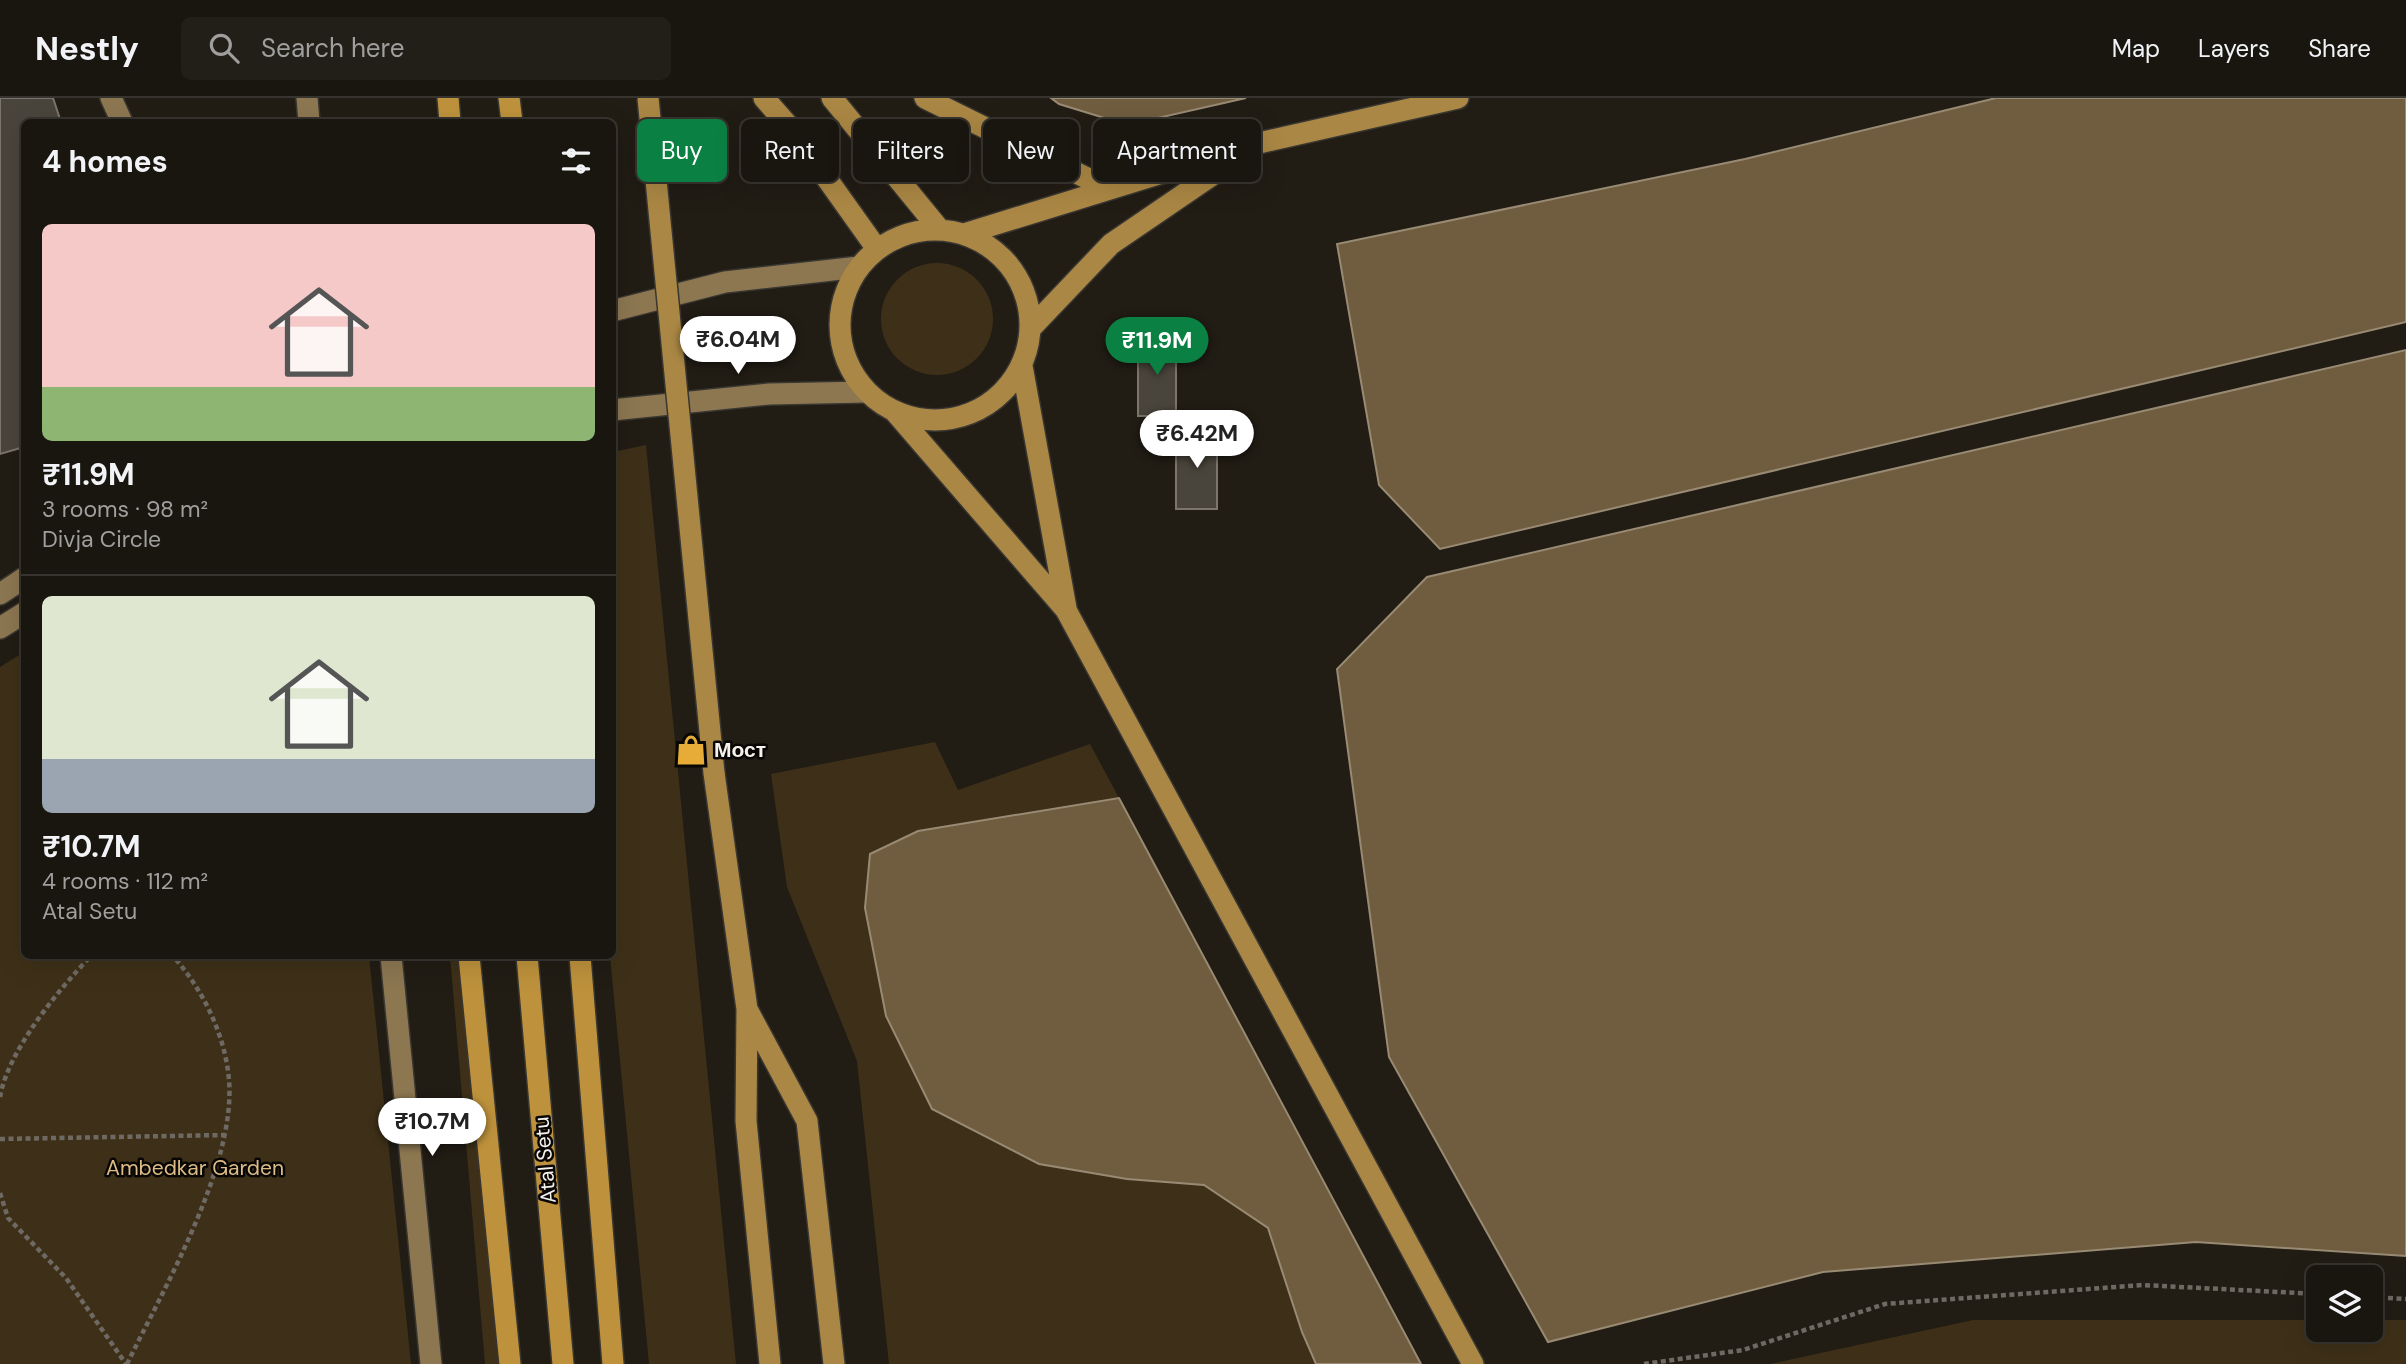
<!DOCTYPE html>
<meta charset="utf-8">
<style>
body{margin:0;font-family:"DM Sans",sans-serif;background:#221e18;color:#f1f3f6;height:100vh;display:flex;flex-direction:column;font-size:26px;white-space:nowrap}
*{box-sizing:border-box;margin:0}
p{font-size:23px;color:#9f9f9e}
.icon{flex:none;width:38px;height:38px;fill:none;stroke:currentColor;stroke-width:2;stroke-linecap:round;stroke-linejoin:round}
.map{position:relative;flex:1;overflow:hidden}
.panel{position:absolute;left:21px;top:21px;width:595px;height:840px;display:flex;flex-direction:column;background:#19150f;border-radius:10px;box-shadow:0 7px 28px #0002,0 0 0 2px #37342f}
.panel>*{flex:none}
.banner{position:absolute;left:637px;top:21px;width:665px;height:63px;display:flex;gap:14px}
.tools{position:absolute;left:2306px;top:1167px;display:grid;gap:14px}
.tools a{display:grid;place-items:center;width:77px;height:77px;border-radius:10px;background:#19150f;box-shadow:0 7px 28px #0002,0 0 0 2px #37342f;font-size:35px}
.price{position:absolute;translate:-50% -60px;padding:0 16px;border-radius:24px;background:#fff;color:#222;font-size:23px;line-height:46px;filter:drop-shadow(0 2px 4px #0008)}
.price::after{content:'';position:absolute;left:50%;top:42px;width:21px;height:16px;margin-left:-10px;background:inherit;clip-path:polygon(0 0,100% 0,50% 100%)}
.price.current{background:#0b8043;color:#fff}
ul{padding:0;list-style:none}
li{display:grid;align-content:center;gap:14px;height:371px;padding:0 21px}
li+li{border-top:2px solid #37342f}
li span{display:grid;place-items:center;height:217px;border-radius:10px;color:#555}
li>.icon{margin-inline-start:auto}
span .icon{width:126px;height:126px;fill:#fffc;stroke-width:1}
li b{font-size:30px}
h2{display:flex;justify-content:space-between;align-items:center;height:84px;padding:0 21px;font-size:30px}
.chip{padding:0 24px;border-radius:10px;background:#19150f;box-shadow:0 7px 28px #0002,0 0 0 2px #37342f;font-size:24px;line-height:63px}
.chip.current{background:#0b8043;color:#fff}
header{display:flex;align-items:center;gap:42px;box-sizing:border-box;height:98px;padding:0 35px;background:#19150f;border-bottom:2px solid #37342f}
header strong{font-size:33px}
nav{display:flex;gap:38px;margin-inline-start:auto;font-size:24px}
.search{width:490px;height:63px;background:#221e18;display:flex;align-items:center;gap:18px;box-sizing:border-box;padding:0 24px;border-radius:10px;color:#9f9f9e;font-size:26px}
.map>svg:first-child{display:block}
.green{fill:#3e3018}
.water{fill:#705d3f;stroke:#988a73;stroke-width:2}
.building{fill:#4a453c;stroke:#7b756c;stroke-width:2}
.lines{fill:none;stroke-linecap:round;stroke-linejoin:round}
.secondary-casing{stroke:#393631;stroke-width:24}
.primary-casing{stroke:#393631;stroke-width:24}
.trunk-casing{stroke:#393631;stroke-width:24}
.path{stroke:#6e6a63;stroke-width:4.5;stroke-dasharray:5 3.5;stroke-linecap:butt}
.secondary{stroke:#8c7751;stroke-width:21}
.primary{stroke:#aa8744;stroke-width:21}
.trunk{stroke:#be923c;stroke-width:21}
.primary-bridge-casing{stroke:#393631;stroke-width:24;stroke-linecap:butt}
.primary-bridge{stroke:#aa8744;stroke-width:21}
.labels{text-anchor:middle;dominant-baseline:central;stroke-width:5;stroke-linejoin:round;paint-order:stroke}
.poi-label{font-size:21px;font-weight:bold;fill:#f5f2ed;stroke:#090705;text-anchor:start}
.street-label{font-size:21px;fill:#f5f2ed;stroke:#090705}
.park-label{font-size:21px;fill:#ddbc85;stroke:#090705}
</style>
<header>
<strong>Nestly</strong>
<div class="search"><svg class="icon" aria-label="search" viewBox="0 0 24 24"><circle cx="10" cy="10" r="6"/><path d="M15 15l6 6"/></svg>Search here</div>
<nav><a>Map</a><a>Layers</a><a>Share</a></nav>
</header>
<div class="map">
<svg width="2406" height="1266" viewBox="0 0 2406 1266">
<rect width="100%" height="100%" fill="#211c14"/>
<path class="green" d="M881 221a56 56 0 1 1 112 0a56 56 0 1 1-112 0Z
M646,347L736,1266H649L610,858L613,354Z
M24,554V858H369L411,1266H0V569Z
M935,644L958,692L1090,646L1119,700L918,733L1039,1066L1127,1081L1204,1087L1268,1130L1302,1234L1316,1266H889L857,963L787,789L771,676Z
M450,858H471L502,1266H485Z
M1973,1222H2319V1232H2371V1222H2406V1266H1770Z"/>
<path class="water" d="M1051,0H1246L1127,27L1059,6Z
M1996,0H2406V224L1440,451L1379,387L1337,146L1745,61Z
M2406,252V1158L2196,1144L1823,1174L1548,1244L1389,959L1337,571L1427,479Z
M1119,700L1421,1266H1316L1302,1234L1268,1130L1204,1087L1127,1081L1039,1066L932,1011L886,918L865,810L870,756L918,733Z"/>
<path class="building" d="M0,0H53L61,24H24V349L0,356Z
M1138,240H1176V318H1138Z
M1176,333H1217V411H1176Z"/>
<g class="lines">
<g class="secondary-casing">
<path id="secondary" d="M111,0L122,24
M307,0L309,24
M612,213L725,184L859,169
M612,312L769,296L866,294
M0,496L24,480
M0,530L24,515
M391,858L431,1266"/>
</g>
<g class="primary-casing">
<path id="primary" d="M764,0L793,33L877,151
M832,0L940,132
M925,0L1109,91
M840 227a95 95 0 1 1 190 0a95 95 0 1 1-190 0Z
M964,136L1259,45L1458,0
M1031,230L1111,146L1240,58
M1022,268L1066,510
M895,314L1066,512L1473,1266
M714,675L747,911L746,1023L770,1266
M748,913L807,1023L834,1266"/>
</g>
<g class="trunk-casing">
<path id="trunk" d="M448,0L450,24
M509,0L512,24
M469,858L510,1266
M527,858L563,1266
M580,858L613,1266"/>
</g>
<path class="path" d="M0,999C8,953 58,892 91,858
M0,1041L225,1037
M0,1095L8,1120L66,1180L126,1266
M2371,1199L2406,1201
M127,1266C164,1190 236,1067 229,982C225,936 203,892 173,858
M1644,1266L1743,1252L1885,1206L2142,1187L2319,1196"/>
<use href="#secondary" class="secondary"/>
<use href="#primary" class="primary"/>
<use href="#trunk" class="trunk"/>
<g class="primary-bridge-casing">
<path id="primary-bridge" d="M648,0L714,675"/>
</g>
<use href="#primary-bridge" class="primary-bridge"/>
</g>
<defs>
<g id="shop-bare" transform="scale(2.415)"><path d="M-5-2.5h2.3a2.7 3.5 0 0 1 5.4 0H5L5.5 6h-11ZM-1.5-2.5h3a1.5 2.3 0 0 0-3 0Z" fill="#e7ac37" stroke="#090705" stroke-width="2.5" paint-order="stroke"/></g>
</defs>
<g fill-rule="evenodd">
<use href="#shop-bare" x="691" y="652"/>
</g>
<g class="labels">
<g class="poi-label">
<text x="714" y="652">Мост</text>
</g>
<g class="street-label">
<text transform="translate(545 1062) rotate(-95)">Atal Setu</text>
</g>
<g class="park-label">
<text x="195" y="1070">Ambedkar Garden</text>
</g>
</g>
</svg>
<div class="tools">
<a><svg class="icon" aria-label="layers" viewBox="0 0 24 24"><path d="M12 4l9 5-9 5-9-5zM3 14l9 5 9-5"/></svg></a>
</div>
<b class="price" style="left:738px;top:278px">₹6.04M</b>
<b class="price current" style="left:1157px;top:279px">₹11.9M</b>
<b class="price" style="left:1197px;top:372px">₹6.42M</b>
<b class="price" style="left:432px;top:1060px">₹10.7M</b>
<div class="banner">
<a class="chip current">Buy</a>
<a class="chip">Rent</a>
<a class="chip">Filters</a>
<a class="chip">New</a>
<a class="chip">Apartment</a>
</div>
<section class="panel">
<h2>4 homes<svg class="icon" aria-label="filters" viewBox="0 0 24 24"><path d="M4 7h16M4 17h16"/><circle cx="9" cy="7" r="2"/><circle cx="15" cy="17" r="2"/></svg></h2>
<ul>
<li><span style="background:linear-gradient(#f6c9c9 75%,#8fb573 0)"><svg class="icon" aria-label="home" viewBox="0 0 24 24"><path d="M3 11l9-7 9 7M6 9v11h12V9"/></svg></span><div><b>₹11.9M</b><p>3 rooms · 98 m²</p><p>Divja Circle</p></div></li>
<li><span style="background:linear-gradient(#dfe7d0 75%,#9aa5b1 0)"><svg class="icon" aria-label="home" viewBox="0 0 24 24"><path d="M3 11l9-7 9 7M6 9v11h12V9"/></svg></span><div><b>₹10.7M</b><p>4 rooms · 112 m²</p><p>Atal Setu</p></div></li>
</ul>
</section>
</div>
